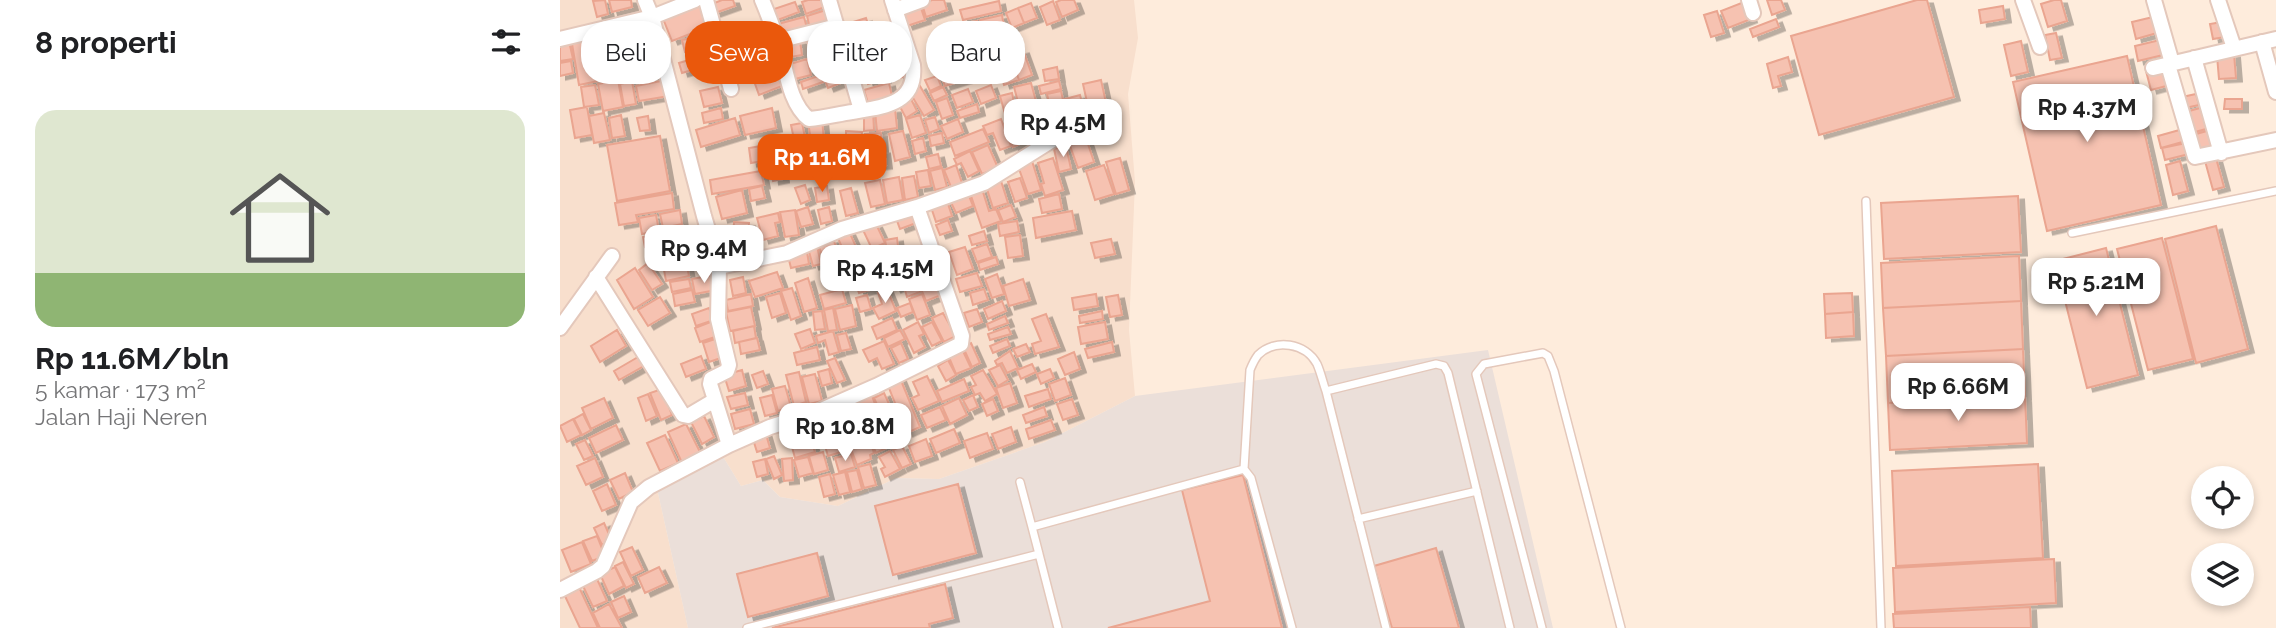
<!DOCTYPE html>
<html lang="id">
<meta charset="utf-8">
<style>
body{margin:0;font-family:Raleway,sans-serif;background:#f2f2f2;color:#202124;height:100vh;display:flex;flex-direction:column;font-size:26px;white-space:nowrap}
*{box-sizing:border-box;margin:0}
p{font-size:23px;color:#757577}
.icon{flex:none;width:38px;height:38px;fill:none;stroke:currentColor;stroke-width:2;stroke-linecap:round;stroke-linejoin:round}
.map{position:relative;flex:1;overflow:hidden}
.drawer{display:flex;flex-direction:column;background:#fff;width:560px}
.drawer>*{flex:none}
.top-card{position:absolute;left:21px;top:21px;width:665px;height:63px;display:flex;gap:14px}
.controls{position:absolute;left:1631px;top:466px;display:grid;gap:14px}
.controls a{display:grid;place-items:center;width:63px;height:63px;border-radius:50%;background:#fff;box-shadow:0 4px 10px #0003;font-size:35px}
.price{position:absolute;translate:-50% -60px;padding:0 16px;border-radius:14px;background:#fff;color:#222;font-size:23px;line-height:46px;filter:drop-shadow(0 2px 4px #0008)}
.price::after{content:'';position:absolute;left:50%;top:42px;width:21px;height:16px;margin-left:-10px;background:inherit;clip-path:polygon(0 0,100% 0,50% 100%)}
.price.active{background:#ea580c;color:#fff}
ul{padding:0;list-style:none}
li{display:grid;align-content:center;gap:14px;height:371px;padding:0 35px}
li+li{border-top:2px solid #e0e0e0}
li span{display:grid;place-items:center;height:217px;border-radius:21px;color:#555}
li>.icon{margin-inline-start:auto}
span .icon{width:126px;height:126px;fill:#fffc;stroke-width:1}
li b{font-size:30px}
h2{display:flex;justify-content:space-between;align-items:center;height:84px;padding:0 35px;font-size:30px}
.pill{padding:0 24px;border-radius:28px;background:#fff;box-shadow:0 4px 10px #0003;font-size:24px;line-height:63px}
.pill.active{background:#ea580c;color:#fff}
main{display:flex;flex:1;min-height:0}
.map>svg:first-child{display:block}
.residential{fill:#f8dfcd}
.industrial{fill:#ebdfd9}
.building{fill:#f6c2b1;stroke:#eaa590;stroke-width:2;filter:url(#shadow)}
.lines{fill:none;stroke-linecap:round;stroke-linejoin:round}
.service-casing{stroke:#e4c8bb;stroke-width:10}
.minor-casing{stroke:#e4c8bb;stroke-width:18}
.service{stroke:#fff;stroke-width:7}
.minor{stroke:#fff;stroke-width:14}
</style>
<main>
<section class="drawer">
<h2>8 properti<svg class="icon" aria-label="filters" viewBox="0 0 24 24"><path d="M4 7h16M4 17h16"/><circle cx="9" cy="7" r="2"/><circle cx="15" cy="17" r="2"/></svg></h2>
<ul>
<li><span style="background:linear-gradient(#dfe7d0 75%,#8fb573 0)"><svg class="icon" aria-label="home" viewBox="0 0 24 24"><path d="M3 11l9-7 9 7M6 9v11h12V9"/></svg></span><div><b>Rp 11.6M/bln</b><p>5 kamar · 173 m²</p><p>Jalan Haji Neren</p></div></li>
</ul>
</section>
<div class="map">
<svg width="1716" height="628" viewBox="0 0 1716 628">
<defs>
<filter id="shadow"><feDropShadow dx="6" dy="3.5" stdDeviation="0" flood-color="#0004"/></filter>
</defs>
<rect width="100%" height="100%" fill="#feecdc"/>
<path class="residential" d="M0,0H574L578,38L568,94L575,182L569,330L575,396L485,442L379,479L336,478L278,506L220,497L203,480L181,486L159,450L96,484L128,628H0Z"/>
<path class="industrial" d="M928,350L993,628H128L96,484L159,450L181,486L203,480L220,497L278,506L336,478L379,479L485,442L575,396Z"/>
<path class="building" d="M45,0L48,14L37,17L33,1Z
M49,0H71L72,7L52,12Z
M173,0L175,6L155,13L152,4L162,0Z
M248,0H262L265,7L246,14L242,2Z
M372,0H384L387,10L366,17L362,4Z
M501,0H514L518,10L502,17L496,2Z
M1207,0H1221L1225,10L1212,15Z
M1357,0H1367L1394,97L1259,135L1231,36Z
M1494,0H1501L1507,21L1488,27L1481,4Z
M439,1L441,11L403,20L400,10Z
M493,1L500,20L487,25L480,7Z
M138,2L148,27L112,41L102,16Z
M235,2L239,12L215,21L211,10Z
M1184,2L1191,19L1168,28L1161,11Z
M471,3L477,18L464,23L458,8Z
M360,5L365,20L347,26L341,11Z
M1443,6L1445,19L1421,23L1419,10Z
M458,8L464,23L452,28L446,13Z
M266,10L270,23L250,29L247,16Z
M1157,11L1164,33L1151,37L1144,15Z
M442,15L444,27L422,31L420,20Z
M244,17L248,32L222,39L218,24Z
M1593,17L1597,33L1576,39L1572,22Z
M306,18L311,33L292,39L287,24Z
M1216,19L1219,27L1193,37L1190,29Z
M417,21L419,32L408,34L406,23Z
M1662,22L1665,37L1653,39L1650,24Z
M84,26L86,37L61,42L59,31Z
M52,31L60,76L40,79L32,35Z
M274,33L278,46L251,54L247,40Z
M1496,33L1502,58L1490,60L1485,35Z
M149,34L154,50L134,55L132,50L125,52L122,40Z
M30,35L38,81L19,85L11,38Z
M87,40L89,53L66,58L63,45Z
M1600,40L1603,55L1578,61L1575,46Z
M9,41L13,59L0,61V42Z
M240,41L242,55L225,58L222,44Z
M1461,41L1468,72L1451,76L1444,45Z
M204,46L209,61L185,69L180,54Z
M319,48L322,58L304,65L300,55Z
M463,50L472,75L459,80L450,54Z
M450,54L459,80L444,85L436,59Z
M1674,54L1676,78L1659,79L1657,56Z
M1567,56L1601,205L1487,231L1453,82Z
M139,57L142,67L122,73L119,63Z
M1228,57L1232,72L1218,76L1221,86L1213,88L1207,64Z
M348,58L353,74L339,78L334,62Z
M417,58L422,70L410,75L405,63Z
M247,59L251,75L231,80L227,65Z
M11,61L13,73L0,76V63Z
M102,61L104,74L83,78L81,65Z
M284,61L291,79L268,88L261,70Z
M402,65L407,79L385,86L380,72Z
M79,66L81,77L66,80L64,69Z
M497,67L499,79L485,81L483,70Z
M1605,67L1610,85L1591,90L1586,71Z
M322,68L325,79L308,84L305,72Z
M216,72L222,86L199,95L194,81Z
M261,75L263,82L243,89L241,82Z
M377,76L381,86L370,91L365,80Z
M58,80L63,107L43,111L38,84Z
M106,80L109,96L79,101L76,86Z
M541,80L550,121L532,125L523,84Z
M72,81L76,104L64,106L60,84Z
M499,81L501,89L481,94L479,86Z
M329,83L332,96L308,103L304,90Z
M471,83L477,105L460,110L454,87Z
M35,85L39,105L24,107L21,87Z
M431,85L436,98L421,104L416,91Z
M360,86L374,110L364,116L350,93Z
M158,87L162,103L144,107L140,91Z
M383,87L387,95L374,101L370,93Z
M408,89L413,102L397,108L392,95Z
M501,91L503,100L489,103L487,94Z
M452,93L456,111L445,114L440,96Z
M1636,94L1639,105L1625,108L1622,97Z
M520,95L527,121L511,125L505,99Z
M387,98L393,115L382,119L376,102Z
M351,99L357,111L346,118L339,105Z
M1665,99H1682V109H1664Z
M502,101L510,126L493,131L488,116L483,117L480,108Z
M417,104L419,112L400,118L397,111Z
M1647,106L1653,127L1628,134L1622,113Z
M27,107L32,135L15,138L10,110Z
M161,108L163,119L144,123L142,113Z
M212,108L216,128L185,135L180,116Z
M335,109L337,128L317,131L315,111Z
M313,111L314,130L304,131V112Z
M44,113L50,140L34,143L29,116Z
M61,115L65,136L52,138L49,118Z
M360,115L366,133L352,138L346,119Z
M88,116L90,130L80,131L77,118Z
M375,117L379,129L369,133L365,120Z
M477,117L483,137L470,141L464,121Z
M175,118L180,135L141,147L136,130Z
M460,118L469,140L453,147L444,124Z
M262,119L264,141L251,142L248,121Z
M398,119L403,132L387,139L381,126Z
M441,119L451,146L440,150L433,133L427,135L423,126Z
M242,123L246,142L235,144L231,125Z
M423,129L429,142L395,156L390,142Z
M1623,129L1626,141L1601,148L1598,136Z
M1654,129L1658,147L1633,153L1629,136Z
M286,131L302,132L301,146L286,145Z
M343,131L350,157L335,161L329,134Z
M321,133L322,148L306,149L305,134Z
M382,133L384,143L371,146L369,136Z
M100,136L110,191L57,201L47,145Z
M363,138L366,151L355,154L352,141Z
M526,138L534,162L518,168L509,143Z
M276,141L281,168L267,171L262,144Z
M1626,143L1629,154L1605,160L1602,148Z
M428,145L438,168L422,174L412,152Z
M201,146L203,161L191,163L189,148Z
M506,146L511,169L499,172L494,149Z
M244,147L246,159L228,163L225,150Z
M324,150L326,165L307,167L305,152Z
M410,151L419,171L408,177L401,163L397,165L394,159Z
M298,152L301,171L286,173L283,154Z
M378,154L381,166L369,169L366,157Z
M493,158L503,190L485,196L481,184L484,183L478,163Z
M560,158L569,190L556,194L546,162Z
M1656,158L1664,187L1653,190L1645,161Z
M472,161L481,190L468,194L458,166Z
M1620,161L1628,191L1613,195L1606,165Z
M221,165L223,179L213,181L211,167Z
M396,165L402,183L391,187L384,170Z
M544,165L554,194L535,200L526,171Z
M382,168L387,187L375,190L370,171Z
M368,170L371,186L359,188L356,172Z
M201,171L204,185L152,194L150,180Z
M354,176L358,197L345,200L342,178Z
M339,177L343,200L327,203L323,180Z
M460,178L467,198L455,202L448,182Z
M320,180L325,204L311,207L305,183Z
M441,181L448,203L433,208L426,186Z
M245,185L250,200L241,204L235,188Z
M202,186L205,198L191,201L189,189Z
M267,186L269,200L257,202L255,188Z
M291,188L298,213L286,216L280,191Z
M422,189L429,211L436,209L441,221L422,228L410,193Z
M182,190L187,213L162,219L156,197Z
M407,191L413,206L396,213L389,198Z
M112,193L114,209L76,215L78,222L59,225L55,203Z
M499,194L502,209L482,213L479,199Z
M1458,196L1461,252L1324,259L1321,203Z
M386,198L392,216L376,222L370,204Z
M451,205L456,217L443,222L438,210Z
M248,207L253,224L241,227L236,211Z
M269,207L272,221L261,224L258,210Z
M120,210L122,224L103,228L100,214Z
M235,210L239,235L225,237L220,212Z
M355,210L359,222L340,229L336,218Z
M512,211L516,230L476,238L473,218Z
M218,213L220,222L215,223L218,236L203,240L197,218Z
M96,215L99,231L82,234L79,218Z
M388,220L392,231L380,235L376,225Z
M457,221L459,232L440,236L438,224Z
M174,222L189,223L188,237H173Z
M316,224L325,243L312,249L303,230Z
M1656,226L1688,349L1636,363L1605,239Z
M122,227L124,235L104,238L103,230Z
M288,229L297,249L285,254L276,234Z
M424,231L427,241L412,245L409,236Z
M101,234L103,244L85,247L83,237Z
M460,235L463,256L448,258L445,237Z
M337,238L339,254L328,256L325,240Z
M1602,238L1633,359L1588,370L1557,249Z
M273,239L280,256L265,262L258,245Z
M551,239L555,254L535,258L531,243Z
M115,240L120,250L104,258L99,247Z
M427,244L432,257L417,262L412,249Z
M257,246L261,264L253,266L248,248Z
M306,247L310,259L294,264L290,253Z
M405,247L413,269L397,275L389,252Z
M1546,248L1578,375L1527,388L1495,261Z
M349,251L351,258L330,267L328,261Z
M247,252L249,264L231,268L228,256Z
M1459,256L1461,301L1323,308L1321,263Z
M436,257L438,264L420,270L418,263Z
M281,261L285,273L267,279L263,267Z
M306,262L309,269L291,275L289,267Z
M88,263L102,284L92,290L79,270Z
M127,266L129,276L106,281L104,270Z
M354,266L357,274L344,279L341,271Z
M75,268L93,297L74,309L57,280Z
M323,269L328,284L316,288L311,273Z
M336,270L344,285L335,289L327,274Z
M370,271L372,277L377,275L379,280L361,287L357,276Z
M217,272L223,288L195,297L189,281Z
M311,273L316,288L299,293L294,278Z
M417,273L422,286L400,292L396,279Z
M437,274L444,294L432,298L425,279Z
M153,275L156,290L135,294L132,279Z
M183,277L186,293L173,296L170,280Z
M248,278L257,308L244,312L235,283Z
M129,279L131,288L112,292L110,282Z
M463,279L470,300L449,306L443,286Z
M380,282L384,294L366,301L361,289Z
M357,283L360,292L347,297L344,287Z
M232,288L241,316L231,320L221,291Z
M282,289L286,303L264,309L260,295Z
M327,289L336,311L319,319L313,308L322,304L318,293Z
M424,289L428,300L413,305L410,293Z
M132,290L135,302L115,306L113,294Z
M220,293L226,313L212,318L206,297Z
M1292,293L1293,312L1265,314L1264,294Z
M191,294L193,306L168,311L166,300Z
M362,294L370,315L357,320L349,299Z
M536,294L538,306L514,310L512,298Z
M307,295L311,309L300,312L296,298Z
M558,295L562,315L550,317L546,297Z
M100,297L110,313L88,326L78,310Z
M442,301L446,311L428,319L424,309Z
M1461,301L1463,349L1326,356L1323,308Z
M350,303L353,312L341,317L337,308Z
M292,305L296,326L280,330L275,309Z
M191,307L195,326L170,331L166,312Z
M149,308L154,320L136,326L132,314Z
M273,308L277,330L268,331L264,310Z
M417,309L422,322L409,327L404,313Z
M262,311L265,329L255,330L253,312Z
M542,311L543,319L520,323L519,316Z
M1293,312L1294,336L1266,338L1265,314Z
M383,313L396,336L384,342L372,318Z
M486,314L499,347L475,354L472,344L481,341L472,319Z
M445,316L448,323L429,330L427,324Z
M332,318L337,330L317,339L312,327Z
M153,321L158,336L140,342L135,328Z
M358,322L364,334L359,336L365,347L354,353L343,330Z
M372,322L382,341L372,346L362,327Z
M545,322L548,339L521,344L518,327Z
M194,326L196,338L175,343L173,331Z
M448,327L451,334L430,340L428,334Z
M250,329L255,343L241,349L235,334Z
M57,330L66,346L40,362L31,346Z
M340,330L345,339L328,347L324,338Z
M273,331L279,352L269,355L265,340L258,343L256,336Z
M286,333L291,349L281,351L277,335Z
M197,338L200,350L181,354L179,342Z
M155,339L161,358L149,362L143,343Z
M447,339L450,346L433,353L430,346Z
M324,341L334,364L322,369L317,358L309,362L303,350Z
M552,342L554,352L528,358L525,349Z
M341,343L348,359L339,363L331,348Z
M411,343L420,363L412,367L403,347Z
M466,344L470,352L457,357L453,349Z
M257,347L260,360L237,365L234,353Z
M402,349L411,368L396,374L388,355Z
M1463,349L1465,396L1328,403L1326,356Z
M450,351L458,368L447,373L442,363L437,365L435,361Z
M514,352L520,369L505,375L498,359Z
M141,356L146,369L126,377L121,364Z
M78,357L84,366L59,380L54,371Z
M275,358L285,380L277,383L267,361Z
M388,360L396,375L386,381L378,366Z
M472,364L476,372L461,379L457,370Z
M440,365L448,380L438,386L429,370Z
M269,369L272,383L262,386L258,372Z
M490,369L494,378L481,384L477,374Z
M182,370L186,386L169,391L164,375Z
M423,370L437,394L425,401L420,393L415,395L411,387L416,385L411,376Z
M203,371L208,384L197,388L192,375Z
M239,372L246,402L234,406L226,375Z
M255,374L262,401L249,404L242,377Z
M367,376L379,401L358,410L352,398L359,395L353,382Z
M340,378L360,427L347,433L327,383Z
M505,378L511,395L495,401L489,384Z
M404,379L409,391L382,402L377,391Z
M450,383L457,403L443,408L436,388Z
M225,386L231,407L218,411L212,389Z
M102,389L112,415L101,420L90,393Z
M488,389L491,399L469,407L465,396Z
M310,391L315,404L301,410L296,396Z
M185,393L188,405L171,409L167,397Z
M324,393L335,417L325,422L314,398Z
M88,394L97,416L86,421L78,398Z
M212,395L217,413L205,416L200,398Z
M413,395L418,407L409,411L403,400Z
M1465,396L1467,443L1330,450L1328,403Z
M44,398L53,418L31,429L22,408Z
M399,398L407,415L390,424L382,406Z
M433,399L438,411L427,416L422,404Z
M512,399L518,415L503,420L497,404Z
M292,403L299,424L283,429L276,408Z
M380,407L386,420L367,428L361,415Z
M484,407L487,416L466,423L463,415Z
M190,409L194,424L175,429L171,414Z
M23,414L31,430L22,435L14,419Z
M144,416L154,437L142,444L131,422Z
M251,416L257,437L248,439L243,419Z
M13,419L21,435L7,442L0,426Z
M319,419L324,431L311,437L306,425Z
M336,420L342,433L331,438L325,425Z
M491,420L495,430L469,439L466,429Z
M242,421L248,440L235,444L229,425Z
M126,424L142,456L123,465L108,432Z
M56,425L63,440L36,453L29,438Z
M451,427L456,442L438,449L432,434Z
M394,429L400,443L376,453L370,439Z
M205,431L210,448L197,452L192,436Z
M301,433L306,445L311,444L314,453L310,455L311,459L297,465L287,438Z
M326,433L331,446L316,453L311,440Z
M427,433L433,449L410,458L404,441Z
M105,435L118,463L100,471L87,443Z
M366,439L372,456L355,462L349,446Z
M25,440L33,456L24,460L16,444Z
M285,440L288,450L268,456L265,446Z
M251,441L255,452L235,458L232,447Z
M342,446L351,464L342,468L333,450Z
M330,451L340,469L325,477L321,469L325,467L319,457Z
M263,452L268,470L254,474L249,456Z
M291,454L295,467L279,472L275,458Z
M214,456L222,475L214,479L206,459Z
M248,457L253,473L239,477L234,460Z
M35,458L43,477L26,485L17,466Z
M232,458L233,480L224,481L222,459Z
M205,459L208,474L197,477L193,462Z
M310,464L316,485L304,488L298,467Z
M1478,464L1483,558L1336,566L1332,471Z
M297,470L302,489L292,492L287,472Z
M285,472L290,492L279,495L273,475Z
M65,473L73,492L59,499L50,480Z
M270,474L275,494L264,497L259,477Z
M683,475L722,628H548L650,601L622,490Z
M47,484L56,505L42,511L33,491Z
M398,484L416,553L333,575L315,506Z
M44,523L52,541L42,545L34,528Z
M37,536L45,556L32,561L23,541Z
M22,542L31,564L11,572L2,550Z
M72,547L83,570L71,576L60,552Z
M876,548L899,628H832L814,566Z
M257,553L268,596L188,617L177,574Z
M1494,559L1496,603L1335,612L1333,568Z
M63,562L74,584L66,588L55,566Z
M55,567L64,586L49,594L40,574Z
M99,567L107,583L85,593L78,577Z
M37,579L47,601L33,607L23,586Z
M385,584L393,618L369,624L370,628H212Z
M19,587L38,628H20L4,594Z
M64,596L71,612L58,618L51,602Z
M49,604L62,628H40L33,613Z
M1470,607L1471,628H1334L1333,614Z"/>
<g class="lines">
<g class="service-casing">
<path id="service" d="M1306,201L1321,628
M1512,233L1716,191
M766,391L876,364L884,366L888,373L950,628
M684,469L690,370C692,365 695,359 698,355C715,338 746,343 757,364C761,373 763,383 766,391L826,628
M460,482L472,527
M798,519L917,491
M479,554L472,527L684,469L691,478L732,628
M187,628L479,554L498,628
M982,628L916,374L924,364L983,353L988,356L994,371L1061,628"/>
</g>
<g class="minor-casing">
<path id="minor" d="M85,0L92,17L144,216L159,267L158,319L169,365L167,371L151,379L150,384L169,445
M146,0L171,89
M202,0C208,14 213,28 218,42C226,65 228,103 249,119C264,118 278,114 292,112C322,107 357,105 353,65L332,0
M269,0L301,110
M1189,0L1193,13
M1463,0L1480,47
M1594,0L1612,63
M1658,0L1674,48
M335,10L362,0
M0,39L92,17L135,0
M218,41L277,26
M1702,42L1716,92
M1634,58L1661,153
M1608,65L1635,157L1716,140
M1593,68L1716,39
M159,267L227,253L282,229L357,207L424,183L494,139
M36,277L123,415L128,416L155,400
M0,328L52,256
M0,590L37,571L43,566L71,502L89,487L169,445L210,427L257,412L316,386L401,344L402,336L357,207"/>
</g>
<use href="#service" class="service"/>
<use href="#minor" class="minor"/>
</g>
</svg>
<div class="controls">
<a><svg class="icon" aria-label="locate" viewBox="0 0 24 24"><circle cx="12" cy="12" r="6"/><path d="M12 2v4M12 18v4M2 12h4M18 12h4"/></svg></a>
<a><svg class="icon" aria-label="layers" viewBox="0 0 24 24"><path d="M12 4l9 5-9 5-9-5zM3 14l9 5 9-5"/></svg></a>
</div>
<b class="price" style="left:1527px;top:144px">Rp 4.37M</b>
<b class="price" style="left:503px;top:159px">Rp 4.5M</b>
<b class="price active" style="left:262px;top:194px">Rp 11.6M</b>
<b class="price" style="left:144px;top:285px">Rp 9.4M</b>
<b class="price" style="left:325px;top:305px">Rp 4.15M</b>
<b class="price" style="left:1536px;top:318px">Rp 5.21M</b>
<b class="price" style="left:1398px;top:423px">Rp 6.66M</b>
<b class="price" style="left:285px;top:463px">Rp 10.8M</b>
<div class="top-card">
<a class="pill">Beli</a>
<a class="pill active">Sewa</a>
<a class="pill">Filter</a>
<a class="pill">Baru</a>
</div>
</div>
</main>
